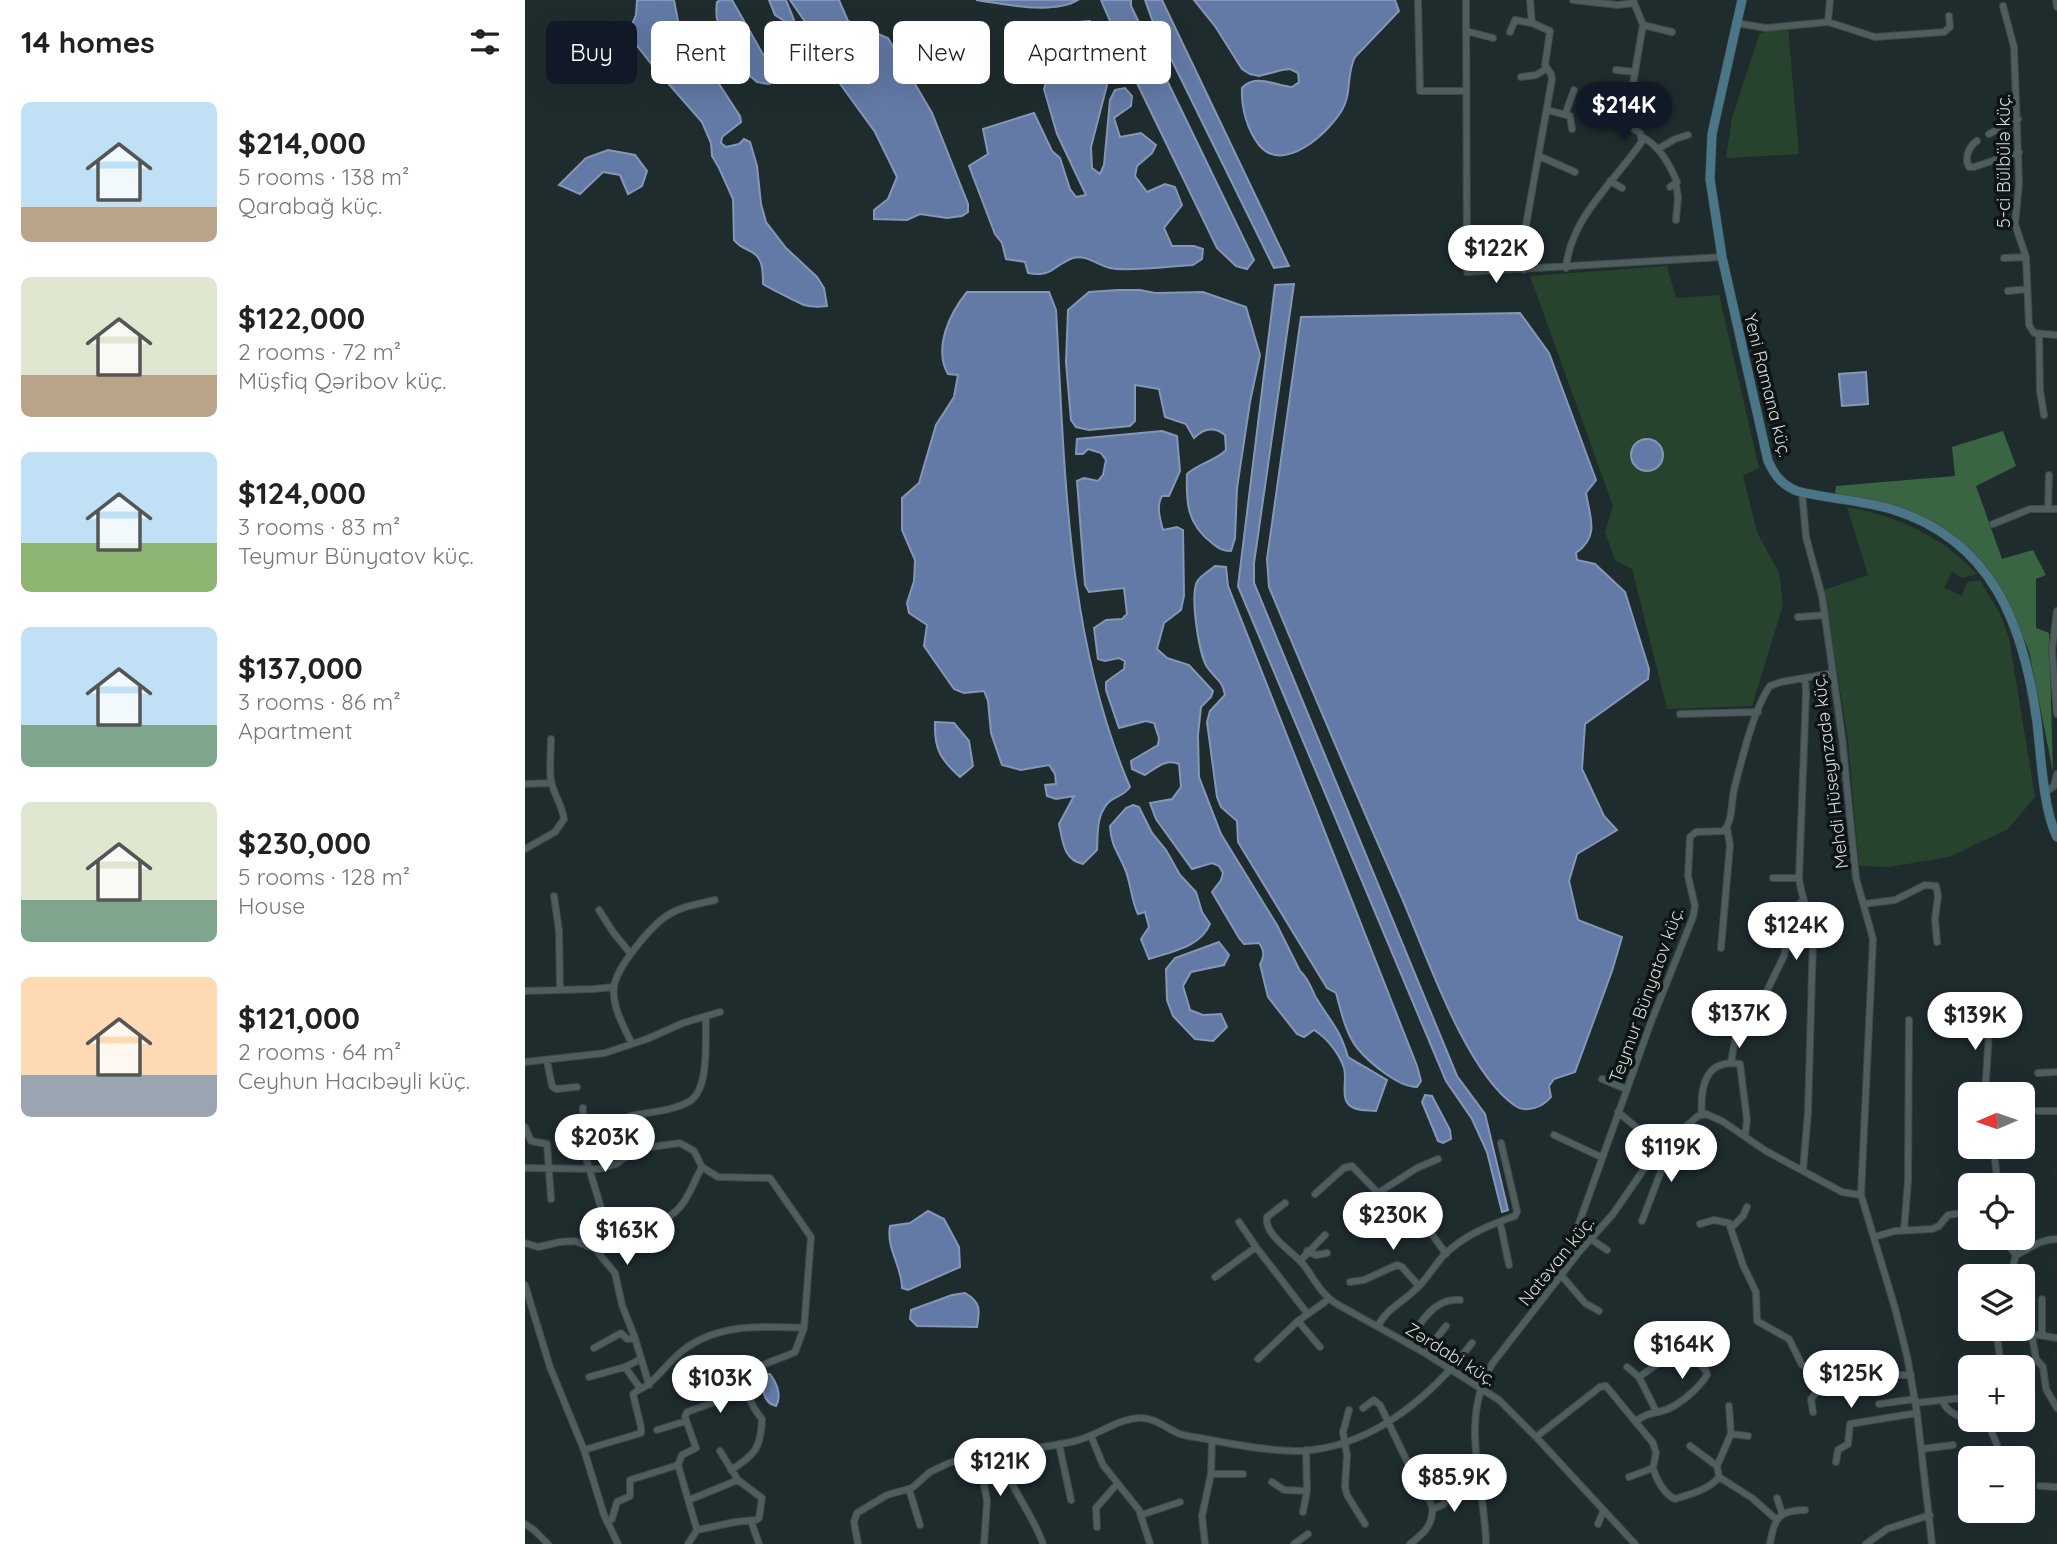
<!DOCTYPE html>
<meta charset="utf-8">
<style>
body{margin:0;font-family:Quicksand,sans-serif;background:#f6f6f6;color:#222;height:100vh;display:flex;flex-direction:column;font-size:26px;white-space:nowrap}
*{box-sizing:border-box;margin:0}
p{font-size:23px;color:#767676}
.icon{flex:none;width:38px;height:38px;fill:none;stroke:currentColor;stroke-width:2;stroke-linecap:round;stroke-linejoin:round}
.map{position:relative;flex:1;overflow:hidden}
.details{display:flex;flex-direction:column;background:#fff;width:525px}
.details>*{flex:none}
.hud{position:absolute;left:21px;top:21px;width:665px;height:63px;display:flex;gap:14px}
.needle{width:46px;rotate:268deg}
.buttons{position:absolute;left:1433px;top:1082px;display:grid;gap:14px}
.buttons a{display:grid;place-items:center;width:77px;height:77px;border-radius:10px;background:#fff;box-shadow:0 7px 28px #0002;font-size:35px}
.price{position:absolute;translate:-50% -60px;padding:0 16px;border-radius:24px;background:#fff;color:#222;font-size:23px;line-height:46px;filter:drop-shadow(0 2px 4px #0008)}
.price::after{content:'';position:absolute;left:50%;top:42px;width:21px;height:16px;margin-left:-10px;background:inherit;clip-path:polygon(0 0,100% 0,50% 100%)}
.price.active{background:#111827;color:#fff}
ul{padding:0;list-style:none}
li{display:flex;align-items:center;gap:21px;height:175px;padding:0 21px}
li span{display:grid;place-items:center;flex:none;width:196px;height:140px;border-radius:10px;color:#555}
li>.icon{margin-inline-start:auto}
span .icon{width:84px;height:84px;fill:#fffc;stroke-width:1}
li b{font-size:30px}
h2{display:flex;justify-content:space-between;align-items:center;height:84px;padding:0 21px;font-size:30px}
.tag{padding:0 24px;border-radius:10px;background:#fff;box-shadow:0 7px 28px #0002;font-size:24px;line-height:63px}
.tag.active{background:#111827;color:#fff}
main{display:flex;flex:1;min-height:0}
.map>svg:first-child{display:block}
.green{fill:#28432d}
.forest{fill:#3a6542}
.water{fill:#637aa6;stroke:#8597b6;stroke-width:2}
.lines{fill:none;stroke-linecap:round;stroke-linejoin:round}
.street-casing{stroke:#3d484a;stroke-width:8}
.secondary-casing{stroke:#3d484a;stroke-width:10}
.street{stroke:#4f5d5f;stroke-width:6}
.secondary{stroke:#4b7688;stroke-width:9}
.labels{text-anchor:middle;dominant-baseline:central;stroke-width:7;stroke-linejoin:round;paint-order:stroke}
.street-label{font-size:18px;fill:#d4dcdd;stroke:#0e1314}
</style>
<main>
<section class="details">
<h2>14 homes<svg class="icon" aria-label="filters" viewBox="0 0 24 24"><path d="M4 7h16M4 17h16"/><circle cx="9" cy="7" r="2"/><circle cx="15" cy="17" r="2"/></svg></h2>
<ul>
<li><span style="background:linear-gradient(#bfe0f5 75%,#b9a48a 0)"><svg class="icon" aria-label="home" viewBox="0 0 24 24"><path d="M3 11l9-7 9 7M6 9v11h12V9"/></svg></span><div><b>$214,000</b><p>5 rooms · 138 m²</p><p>Qarabağ küç.</p></div></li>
<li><span style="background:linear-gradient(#dfe7d0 70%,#b9a48a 0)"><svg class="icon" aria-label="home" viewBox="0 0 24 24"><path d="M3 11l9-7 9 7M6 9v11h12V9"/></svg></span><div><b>$122,000</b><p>2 rooms · 72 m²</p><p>Müşfiq Qəribov küç.</p></div></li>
<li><span style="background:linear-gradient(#bfe0f5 65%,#8fb573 0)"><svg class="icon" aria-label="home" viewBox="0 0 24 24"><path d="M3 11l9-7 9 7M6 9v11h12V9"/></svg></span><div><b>$124,000</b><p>3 rooms · 83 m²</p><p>Teymur Bünyatov küç.</p></div></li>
<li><span style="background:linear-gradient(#bfe0f5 70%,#7fa58c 0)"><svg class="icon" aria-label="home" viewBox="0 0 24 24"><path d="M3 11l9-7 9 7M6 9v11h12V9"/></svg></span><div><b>$137,000</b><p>3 rooms · 86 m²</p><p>Apartment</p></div></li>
<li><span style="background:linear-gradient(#dfe7d0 70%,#7fa58c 0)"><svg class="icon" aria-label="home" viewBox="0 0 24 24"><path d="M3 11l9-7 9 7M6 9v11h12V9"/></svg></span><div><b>$230,000</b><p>5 rooms · 128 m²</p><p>House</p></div></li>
<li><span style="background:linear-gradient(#ffd9b3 70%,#9aa5b1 0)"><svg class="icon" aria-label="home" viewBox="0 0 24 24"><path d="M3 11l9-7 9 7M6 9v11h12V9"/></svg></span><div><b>$121,000</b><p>2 rooms · 64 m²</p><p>Ceyhun Hacıbəyli küç.</p></div></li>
</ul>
</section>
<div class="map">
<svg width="1532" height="1544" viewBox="0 0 1532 1544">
<rect width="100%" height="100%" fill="#1f2c2e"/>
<path class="green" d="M1263,28L1274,154L1201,158L1207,118L1235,33Z
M1142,266L1151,298L1194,295L1234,468L1218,476L1232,532L1254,573L1258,605L1227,706L1142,709L1107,569L1090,560L1080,532L1088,506L1005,276Z
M1322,507C1373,516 1416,536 1452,574L1437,578L1427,572L1419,588L1437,596L1442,582L1455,580L1475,614L1484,638L1510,797L1483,829L1424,857L1364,867L1334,866L1323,740L1299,590L1343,575Z"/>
<path class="forest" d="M1478,431L1491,466L1451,486L1477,559L1508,550L1521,575L1511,579V628L1524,633L1528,772L1504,651L1483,602L1461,567L1428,537L1310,493L1311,486L1430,476L1427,447Z"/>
<path class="water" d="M112,0H149L153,21L215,116L216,122L197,137L196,143L201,147L214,144L219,139L225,142L232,166L236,204L241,222L261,248L292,277L299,288L302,306C295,307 286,307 279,305C274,303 242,287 238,284C238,269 238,256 223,250C217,247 214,246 209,240L208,199L194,168L187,156L186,143L177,122L128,66L103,34L111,15Z
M196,0H207L239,56L252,71C277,73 282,58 292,39L265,0H314L323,21L363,38L407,113L443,204V212L437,216L422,218L395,214L382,220L349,219V210L363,199L372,177L350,132L313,81L289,72L243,84L232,82L225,76L222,55C201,38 188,31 192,2Z
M244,0H261L269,20L266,25L250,15Z
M451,0H553C529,15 478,4 451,0Z
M576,0H606V6L729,260L722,269L711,266L692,248L609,77Z
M620,0H637L764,266L749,268L628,22Z
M669,0H870L874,11L830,57C821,74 827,94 817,110C804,132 759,175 734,145C722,130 716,107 717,88C730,73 751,86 767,87L774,82L773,73L765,69L757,70L734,76L725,74L717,69L690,26Z
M565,21L575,39L562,53L563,63L579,75L582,85L566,147L567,168L575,174L579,165L585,100L590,90L600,88L607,96L606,106L589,118L595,137L616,133L631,145L627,153L612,166L610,176L622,192L640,184L650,187L657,205L639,228L647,246H669L678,249L677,259L668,265C648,266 602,272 585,268C573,265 560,254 548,258C528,265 528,278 503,273L500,262L481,259L477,243L470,234L444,166L463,154L458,129L509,113L527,151L535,158L545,189L551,197L561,195L532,134L519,89L536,37L553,22Z
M83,150L110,155L122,171L117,186L103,194L95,175L78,172L55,194L34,185L61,158Z
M769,284L729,563V583L932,1076L960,1114L983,1210L977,1212L962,1152L947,1119L921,1081L713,586L750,285Z
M593,290H615L630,293L678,292L721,307L735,355L725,402L712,488L710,538L706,551C697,551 693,548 687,543C662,524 661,503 662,474C674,463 692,460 701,450L700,435C689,426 679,428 669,438L661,424L640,417L634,389L610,385V421L605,426L564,430L551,427L546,420L541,362L543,310L564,292Z
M442,292H524L531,310C540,470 541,638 605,787C599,796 588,797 582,804C571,817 573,835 572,850L558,864C538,860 538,841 534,824L549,796L531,799L522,796L520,785L531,784L530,774L524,765L496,770L477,765L466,733L463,701L459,691L439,693L429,689L399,646L402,625L384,613L382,603L389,581L390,560L377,530V498L394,483L411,425L429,397L433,375L423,374C408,348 425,313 442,292Z
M995,313L1024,353L1071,480L1061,493C1065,518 1075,536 1051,553L1052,560L1070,564L1100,592L1124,669L1123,679L1060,724L1057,769L1079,816L1092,830L1052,854L1044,881L1053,920L1097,937L1087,971L1050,1072L1029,1079L1024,1086L1026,1097C1018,1107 1001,1114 989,1105C939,1069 901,953 876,896C831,794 787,691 744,587L742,559L776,317Z
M1341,372L1343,404L1317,406L1314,374Z
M637,431L652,436L655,471L644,496H637C631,506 635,519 638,530L652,527L658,530L659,596L656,610L639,623L632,649L642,658L664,665L688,691L686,697L676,707L673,735L674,777L696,834L752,925L775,971C783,978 786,987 790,996C804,1020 815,1028 823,1057L862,1080L851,1111C845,1110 836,1111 829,1108C813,1102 823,1080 819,1068C814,1053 802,1038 789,1030L779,1037L772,1034L743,997L735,964C740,955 739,950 734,943L719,944L714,938L687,892L696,880L698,873L694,866L687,863L667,869L631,819L625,803L647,799L656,787L654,764C641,758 631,768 620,775L607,769L606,761L633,745L634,738L629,723L621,721L594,728L581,690V682L599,669L600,661L594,658L580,661L573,659L569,628L581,620L597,619L602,614L599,588L564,592L560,585L552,481L559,478L573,481L578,475L581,460L576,453L563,449L558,454H551L552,439Z
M1106 455a16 16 0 1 1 32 0a16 16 0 1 1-32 0Z
M690,566L701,567L703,586L892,1066L896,1081L892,1087C873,1087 845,1063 833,1049C821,1035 816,1011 811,993L802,988L713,842L712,821L696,807L692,797L682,722L685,711L700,695C697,679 690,679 682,667C674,654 664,593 673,580C677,575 685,570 690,566Z
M410,722L429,723L444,741L448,766L435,777C415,759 409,749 410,722Z
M608,805L614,807L627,833L641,850L655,875L671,892L677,912L685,924C676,947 645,952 624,959L616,939L624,927L620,912L613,914C606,900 606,883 600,869C593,852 586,846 585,826L601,808Z
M694,942L704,955L699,965L666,972L658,986L665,1010L678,1015L696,1014L702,1027L688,1041L670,1039L648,1016L642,1000L641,969L650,958Z
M900,1095L907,1096L925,1130L926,1139L918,1143L913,1141L897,1102Z
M403,1211L419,1219L434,1247L435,1267L383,1290L377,1288C377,1266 361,1249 365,1226L385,1223Z
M440,1293C456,1302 455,1310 452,1327L392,1326L385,1319L386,1310L427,1295Z
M237,1374H245C252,1383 257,1396 251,1406C237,1403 237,1386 237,1374Z"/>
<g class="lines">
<g class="street-casing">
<path id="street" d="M893,0L895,91H941
M941,0L942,272L1197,257
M1048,0L1093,5L1109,3
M1531,0L1532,7
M1478,6L1489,47L1494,184L1490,224L1501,257L1504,325L1509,333L1532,335
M1303,22L1305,0
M1211,23L1241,28L1303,22L1350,37L1419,32L1425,27L1424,16
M1118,25L1147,32
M941,31L968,38
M985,32L990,20L1007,23
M1091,70L1110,72
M996,77L1011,75L1021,69
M1022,110L1045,116L1047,129
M1040,115L1049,90
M1464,134L1493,119
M1117,137C1134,145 1145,165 1152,182L1145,187
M1452,141C1444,146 1439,158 1444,167H1449L1494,152
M1133,149L1150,139L1163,135
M1014,156L1050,172
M1085,181L1097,188
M1151,220L1153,197L1151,184
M1474,224H1490
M1479,258L1501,257
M1041,268C1046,216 1090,182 1117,141L1115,133L1101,124L1118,25L1108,0
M999,270L1001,225L1027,79L1026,74L1020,65L1025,31L1007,23L1005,0
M1483,291L1502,289
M1514,334L1515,391L1519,415
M1277,493L1281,537L1297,596L1317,737L1331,878L1348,939L1336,1195L1370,1308L1382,1356L1392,1413L1407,1544
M1523,508L1524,475
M1468,524L1505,509H1532
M1532,611L1527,650L1532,714
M1273,617L1300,615
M1155,714L1233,712
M0,784L27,783
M1521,792L1529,786L1532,774
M0,849L30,832L39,819C37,805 29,795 26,781C24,768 26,753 26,739
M1248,878H1274
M29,896L34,931L35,990
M1339,904L1370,900L1400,885L1411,886L1413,896L1410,919L1412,942
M74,910L88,932L105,953
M1196,948L1205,845L1202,828
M0,991L69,989L88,987
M1236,1003L1259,956L1269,909L1278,900
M107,1044C99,1027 87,1007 89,988C90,968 127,925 143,915C157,906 174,904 190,900
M22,1061L27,1086L31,1089L52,1087
M0,1062L80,1053L122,1039L158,1023L195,1012
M1206,1063L1210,1039L1217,1026
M1513,1073L1532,1072
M1077,1079L1101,1089
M1460,1094L1464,1033L1460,1008
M58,1108L57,1145L77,1211L81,1241
M1513,1111H1532
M1093,1112L1111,1127
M1177,1114C1175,1088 1180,1058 1215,1064L1222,1120L1220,1136
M0,1127L6,1141L22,1144L26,1199
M1029,1135L1076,1157
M1468,1146L1473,1185
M104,1154L101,1122L105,1116C123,1112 149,1111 165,1101C185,1088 180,1038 181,1016
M0,1168L74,1169L91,1164L112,1149L155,1143L169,1151L177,1167L193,1177L245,1178L286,1237L279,1328
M1278,1170L1283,1112L1288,938C1287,916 1276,899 1274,878L1281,694L1280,678
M853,1193L892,1168L913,1159
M790,1194L819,1168L827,1166L853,1193L904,1230L921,1254
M760,1203L742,1217C739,1235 767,1251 778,1264C789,1278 795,1293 810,1303L900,1353L974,1400L1011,1437L1110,1544
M1117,1221L1143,1153V1143
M714,1222L731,1247L782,1313
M975,1222L984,1265
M1175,1224L1189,1220L1204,1223L1218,1265L1231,1292L1232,1321L1264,1339L1277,1365L1287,1368L1318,1363L1359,1375H1386
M1207,1227L1218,1216L1222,1207
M1379,1230L1383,1181L1384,1020
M1349,1237L1370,1231L1407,1229L1414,1226L1423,1215L1446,1212
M1477,1237L1491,1255L1485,1276
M1066,1239L1082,1250
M0,1243L13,1247L35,1242L50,1241L70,1249L90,1273L97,1305L110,1338L124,1385
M70,1249C95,1231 134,1231 155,1207C164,1197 170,1179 177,1167
M782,1251L791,1255L802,1253
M1054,1252L1048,1246V1240L1126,1022L1168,917L1170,906L1163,876L1165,837L1171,832L1198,831C1208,823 1206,802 1209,790C1216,762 1229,708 1245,686L1256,682L1308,673
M1491,1255C1506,1248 1515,1239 1532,1239
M775,1261L800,1235
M1036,1275L1060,1303L1074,1311
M690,1277L731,1247
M825,1282L839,1280L872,1265L877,1267L894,1286
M0,1285L25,1367L59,1450L79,1515L93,1544
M773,1321L795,1347
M853,1326C861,1309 878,1302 891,1289C902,1279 909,1266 919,1255C938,1236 964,1225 990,1216L992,1211L976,1143
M1471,1328L1476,1367
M1485,1328L1507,1336L1511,1359L1518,1367L1521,1389L1532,1408
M1513,1335L1532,1338
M1517,1335V1299
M884,1344C893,1324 910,1297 935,1300
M69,1348L96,1333L102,1339L110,1338
M900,1353L921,1326
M733,1359L773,1321L804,1299
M100,1367L115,1388
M1102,1367L1114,1377
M1287,1368L1293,1390L1286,1399L1288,1412
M64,1377L100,1367L116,1359
M1332,1380L1350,1373
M1418,1402C1426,1420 1449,1418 1464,1425L1472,1445L1474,1458
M1391,1403L1446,1397
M1354,1404L1390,1399
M838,1408L849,1400L855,1405C869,1433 881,1462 897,1489C902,1497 909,1504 907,1514C906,1528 895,1536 885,1544
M824,1410L818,1432L822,1455L820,1487L822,1495L840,1524
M1131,1411L1114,1377L1158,1346
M1111,1421C1123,1413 1125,1414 1137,1411C1153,1407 1174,1388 1182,1375L1181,1371L1164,1351L1144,1338L1138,1330
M132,1430L161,1421
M1206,1434L1223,1436
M566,1436L578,1465L614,1510L625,1544
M1011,1437L1075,1387L1081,1386L1128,1443L1131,1453L1128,1468
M534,1444L546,1500
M1165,1446L1192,1466
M1397,1449L1428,1445
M59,1450L116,1433V1427L108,1394C114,1389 121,1387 126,1382C137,1372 146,1360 157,1351C192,1323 238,1326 279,1328L270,1352C261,1357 237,1363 230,1370C215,1385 226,1406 237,1419C236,1448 230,1455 206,1470
M477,1453C482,1487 507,1511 518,1544
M454,1456L462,1501L459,1544
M1311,1462L1313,1450L1323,1444L1325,1424L1392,1413
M153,1465L172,1530
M686,1474H718
M1104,1477L1128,1468C1131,1479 1139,1494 1150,1499C1165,1494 1184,1490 1194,1477L1192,1466L1206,1434L1204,1406
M1194,1477L1227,1498L1252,1520
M747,1482L759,1490L782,1491
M1515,1486L1532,1487
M384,1489L395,1525
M1252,1498L1257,1513
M164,1500L213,1480
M908,1509L919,1504L927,1488
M778,1512L782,1491L781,1450
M616,1515L655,1502
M226,1521L234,1544
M82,1522L87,1519L92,1502L105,1496V1480L153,1465L157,1455L171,1448L160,1417L162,1412L207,1396L223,1395
M0,1524L9,1530L23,1544
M1073,1524L1078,1512
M572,1527L571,1508L592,1484
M163,1544L172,1530L210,1522L231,1520L234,1518L237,1498L213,1480L195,1451
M333,1544L329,1522L332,1513L362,1495L387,1488L405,1472L424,1463C465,1451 509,1451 550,1441C572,1436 593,1418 616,1418C631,1418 642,1429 655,1434C663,1437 673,1437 681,1439C711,1445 758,1454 787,1450C853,1442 908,1394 947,1343
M680,1544L677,1516L686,1474L687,1440
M769,1544L783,1534
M961,1544C960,1482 933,1423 967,1364L1054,1252L1088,1214L1130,1153L1173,1116L1181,1114L1197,1121L1241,1151L1317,1192L1336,1195
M1245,1544C1249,1519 1253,1510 1280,1510
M1341,1544L1362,1529L1405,1515"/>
</g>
<g class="secondary-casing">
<path id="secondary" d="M1217,0L1187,134L1185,179L1197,257L1243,461C1250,476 1257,485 1272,491C1303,499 1335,500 1366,509C1468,540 1499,626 1512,722C1516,755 1518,809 1532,837"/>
</g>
<use href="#street" class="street"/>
<use href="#secondary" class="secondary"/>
</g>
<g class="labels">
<g class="street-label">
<text transform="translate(1478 161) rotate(-90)">5-ci Bülbülə küç.</text>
<text transform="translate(1243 385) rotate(76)">Yeni Ramana küç.</text>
<text transform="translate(1305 772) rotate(-97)">Mehdi Hüseynzadə küç.</text>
<text transform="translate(1121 995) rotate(-70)">Teymur Bünyatov küç.</text>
<text transform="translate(1031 1261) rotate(-51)">Natəvan küç.</text>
<text transform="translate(926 1354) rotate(32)">Zərdabi küç.</text>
</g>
</g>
</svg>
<div class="buttons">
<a><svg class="needle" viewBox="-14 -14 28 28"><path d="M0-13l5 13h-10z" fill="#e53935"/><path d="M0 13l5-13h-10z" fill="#767676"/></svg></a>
<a><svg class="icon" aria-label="locate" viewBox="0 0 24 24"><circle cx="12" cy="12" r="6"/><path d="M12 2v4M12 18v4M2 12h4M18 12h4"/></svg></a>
<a><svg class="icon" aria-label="layers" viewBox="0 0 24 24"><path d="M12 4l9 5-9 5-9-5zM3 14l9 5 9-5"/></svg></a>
<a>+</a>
<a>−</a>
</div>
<b class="price active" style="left:1099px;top:142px">$214K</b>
<b class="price" style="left:971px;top:285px">$122K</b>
<b class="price" style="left:1271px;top:962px">$124K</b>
<b class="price" style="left:1214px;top:1050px">$137K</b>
<b class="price" style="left:1450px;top:1052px">$139K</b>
<b class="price" style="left:80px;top:1174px">$203K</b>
<b class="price" style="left:1146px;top:1184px">$119K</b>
<b class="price" style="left:868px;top:1252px">$230K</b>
<b class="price" style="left:102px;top:1267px">$163K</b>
<b class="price" style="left:1157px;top:1381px">$164K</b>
<b class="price" style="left:1326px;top:1410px">$125K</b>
<b class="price" style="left:195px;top:1415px">$103K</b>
<b class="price" style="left:475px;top:1498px">$121K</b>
<b class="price" style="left:929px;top:1514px">$85.9K</b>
<div class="hud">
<a class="tag active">Buy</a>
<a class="tag">Rent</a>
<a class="tag">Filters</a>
<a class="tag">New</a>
<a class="tag">Apartment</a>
</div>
</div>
</main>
